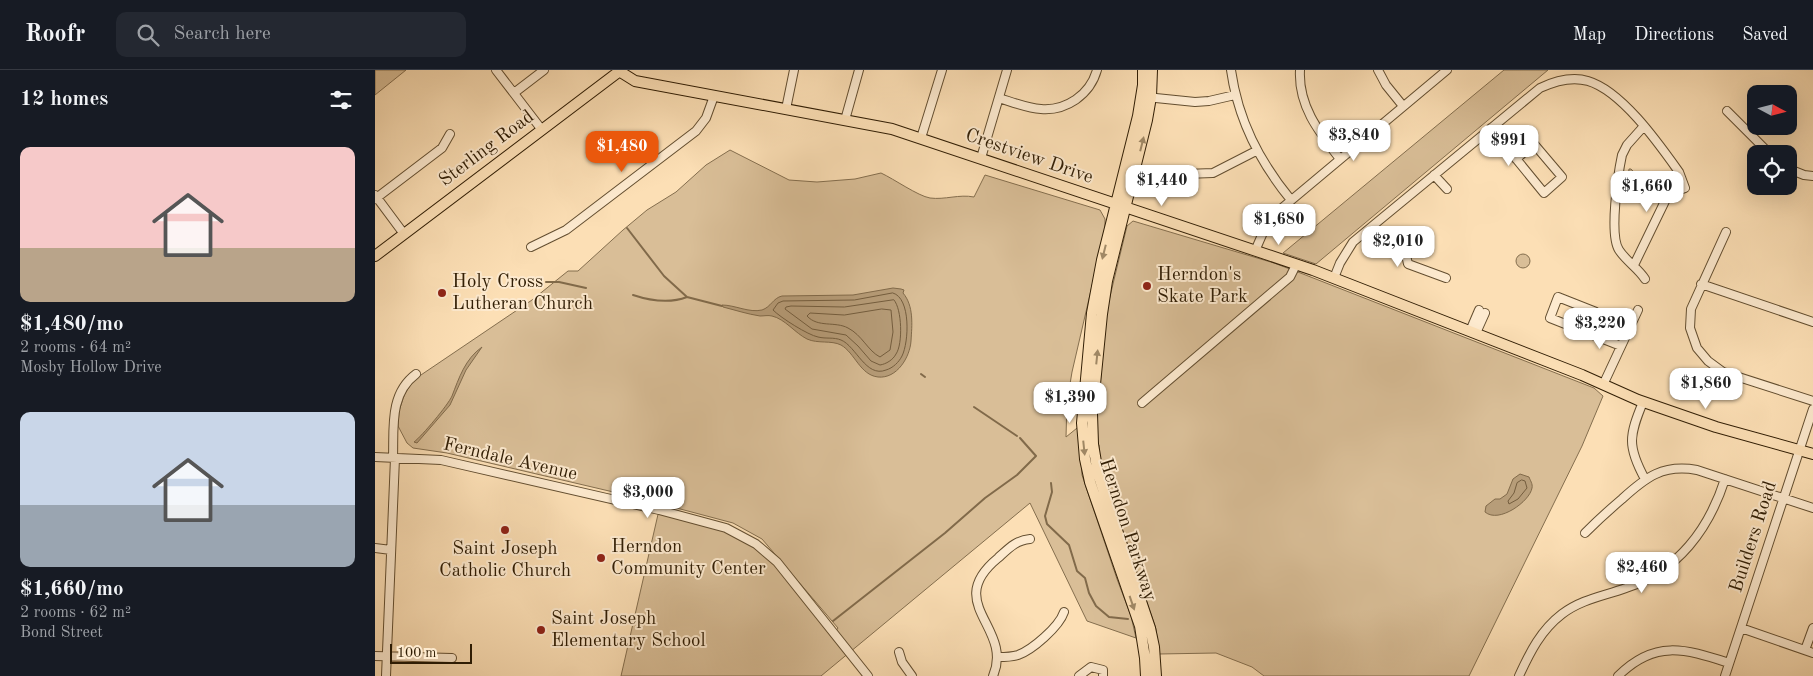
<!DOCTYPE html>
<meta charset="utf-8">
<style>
body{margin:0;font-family:"Old Standard TT",serif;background:#242831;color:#f1f3f6;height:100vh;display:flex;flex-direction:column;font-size:19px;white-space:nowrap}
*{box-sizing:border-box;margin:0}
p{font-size:16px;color:#9ea1a6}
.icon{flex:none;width:28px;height:28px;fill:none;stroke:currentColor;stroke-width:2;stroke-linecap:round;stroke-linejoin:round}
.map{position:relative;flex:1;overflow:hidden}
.sheet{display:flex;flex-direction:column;background:#171b24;width:375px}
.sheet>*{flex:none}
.needle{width:32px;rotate:97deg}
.fabs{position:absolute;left:1372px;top:15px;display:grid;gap:10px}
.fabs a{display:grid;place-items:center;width:50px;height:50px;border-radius:10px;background:#171b24;box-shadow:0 5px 20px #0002;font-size:25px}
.scale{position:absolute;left:15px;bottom:12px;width:82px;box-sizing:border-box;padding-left:5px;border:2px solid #301d04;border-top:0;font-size:14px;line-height:18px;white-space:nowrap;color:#301d04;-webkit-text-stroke:4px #fdeacf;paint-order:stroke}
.price{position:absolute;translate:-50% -42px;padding:0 11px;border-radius:10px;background:#fff;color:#222;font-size:16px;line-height:32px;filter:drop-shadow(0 1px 2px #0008)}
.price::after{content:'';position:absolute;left:50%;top:30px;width:15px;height:11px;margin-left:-8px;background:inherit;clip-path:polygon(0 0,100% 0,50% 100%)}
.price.active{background:#ea580c;color:#fff}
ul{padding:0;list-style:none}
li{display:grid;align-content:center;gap:10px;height:265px;padding:0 20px}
li span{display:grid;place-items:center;height:155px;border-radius:10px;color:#555}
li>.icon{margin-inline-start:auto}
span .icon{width:90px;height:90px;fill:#fffc;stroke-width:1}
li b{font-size:21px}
h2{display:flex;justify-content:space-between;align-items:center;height:60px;padding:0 20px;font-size:21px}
header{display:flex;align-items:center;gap:30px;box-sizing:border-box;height:70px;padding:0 25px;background:#171b24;border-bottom:1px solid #363941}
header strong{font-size:24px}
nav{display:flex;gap:28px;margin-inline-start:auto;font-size:18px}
.search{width:350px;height:45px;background:#242831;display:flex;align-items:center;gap:12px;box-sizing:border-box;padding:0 18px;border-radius:10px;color:#9ea1a6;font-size:19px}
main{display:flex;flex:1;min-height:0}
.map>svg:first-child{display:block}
.green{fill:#d9be97;stroke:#846e4e}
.water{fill:#b79d79;stroke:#816a4a}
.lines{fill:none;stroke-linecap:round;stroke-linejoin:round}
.shore{stroke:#745d3e;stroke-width:1}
.stream{stroke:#816a4a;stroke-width:2}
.minor-casing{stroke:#634e30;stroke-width:10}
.major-casing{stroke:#301d04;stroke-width:12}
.minor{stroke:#fdeacf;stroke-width:8}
.major{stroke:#fcdfb5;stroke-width:10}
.oneway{fill:#a08865}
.poi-dot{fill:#8f2418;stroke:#fdeacf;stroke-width:2}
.labels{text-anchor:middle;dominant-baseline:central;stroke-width:4;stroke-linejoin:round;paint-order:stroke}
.street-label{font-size:19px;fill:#301d04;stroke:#fdeacf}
.poi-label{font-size:19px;fill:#301d04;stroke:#fdeacf;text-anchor:start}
</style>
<header>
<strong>Roofr</strong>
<div class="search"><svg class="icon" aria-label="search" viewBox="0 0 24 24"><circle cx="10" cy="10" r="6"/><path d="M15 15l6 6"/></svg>Search here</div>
<nav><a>Map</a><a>Directions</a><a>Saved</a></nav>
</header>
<main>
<section class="sheet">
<h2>12 homes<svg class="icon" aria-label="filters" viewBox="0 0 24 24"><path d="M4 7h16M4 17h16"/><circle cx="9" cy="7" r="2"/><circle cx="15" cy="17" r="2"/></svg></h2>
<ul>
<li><span style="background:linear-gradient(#f6c9c9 65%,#b9a48a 0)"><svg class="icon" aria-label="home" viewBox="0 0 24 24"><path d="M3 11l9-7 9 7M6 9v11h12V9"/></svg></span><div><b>$1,480/mo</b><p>2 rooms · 64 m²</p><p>Mosby Hollow Drive</p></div></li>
<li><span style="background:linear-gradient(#c9d6e8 60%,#9aa5b1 0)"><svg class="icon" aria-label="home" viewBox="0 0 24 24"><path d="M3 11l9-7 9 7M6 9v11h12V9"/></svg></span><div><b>$1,660/mo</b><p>2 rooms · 62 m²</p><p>Bond Street</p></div></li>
</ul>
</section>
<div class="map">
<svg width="1438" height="606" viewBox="0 0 1438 606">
<rect width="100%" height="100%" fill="#fcdfb5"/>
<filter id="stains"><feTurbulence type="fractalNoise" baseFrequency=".004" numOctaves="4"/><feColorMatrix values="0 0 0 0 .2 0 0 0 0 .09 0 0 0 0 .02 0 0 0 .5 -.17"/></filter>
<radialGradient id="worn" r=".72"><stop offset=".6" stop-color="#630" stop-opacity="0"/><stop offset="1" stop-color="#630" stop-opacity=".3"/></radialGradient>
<path class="green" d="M0,0H31L0,25Z
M1129,0H1173L941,194L908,183Z
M355,80L414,110L442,112L480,109L506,103C519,109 543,126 555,128C570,130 584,124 599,127L610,105L725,140L730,149V160L697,302L692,332L691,367L723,341L731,243L752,156L758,151L899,193L928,204L1219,318L1228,326L1207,376L1094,606H889L877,597L841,583L784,584L781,559L732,416L725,393L724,375L706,390L707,405L742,509L756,546L761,568L712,551L655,433L446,606H246L284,440L340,453L383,476L460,562L463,558L387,469L358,453L264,428L72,383L38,378L32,373L23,356L24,341L30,323L40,309L157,230L193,201H203L248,160L272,140L301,122L331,95Z
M1254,99H1256L1266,110L1262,120L1252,119Z
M1141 191a7 7 0 1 1 14 0a7 7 0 1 1-14 0Z"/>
<path class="water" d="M518,218L526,219L529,220L528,223C539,236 537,255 536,271C535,287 522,309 503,307C485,305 480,283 466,275C456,270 443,274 432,269C420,263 410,249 397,246C393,245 389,246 385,246C372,244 360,240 348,237L347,235C360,235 374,243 387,240C396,237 398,228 407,226L478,225Z
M107,277L91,300L75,335L42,373L39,372C47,366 73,335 77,326C84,308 90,289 107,277Z
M1145,404L1154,407C1155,410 1158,414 1157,418C1155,431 1124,454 1110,442L1111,436L1120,429H1125L1132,424L1138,409Z"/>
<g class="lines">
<path class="shore" d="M518,223C536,228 534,272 527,286C524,292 518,298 511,300C491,308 481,276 466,270C459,267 451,269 443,267C433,265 406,248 398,240L403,233L408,231L479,230Z
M519,230C527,239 528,274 521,284C518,290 511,294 505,295L496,291L483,276L471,265L437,259L410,239L411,237L416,236L469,237Z
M507,239L516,240L518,262L515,280L505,287C493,281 487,265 473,258C460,251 443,258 432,246L435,243L469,245Z
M1147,410L1150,411L1152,418L1143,429L1134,434L1133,431L1139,423L1142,413Z"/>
<path class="stream" d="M252,158L289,206L312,227L347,236
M171,212H184L211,218
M258,225C276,231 294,234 312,227
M546,304L550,307
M599,337L642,366
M676,413L677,422L670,446L672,454L694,475L702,501L710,508L714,523L721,536L734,547L753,549
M458,551L570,463L610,428L642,405L661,386L645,368"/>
<g class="minor-casing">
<path id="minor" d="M121,0L167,60
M856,0C863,50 884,91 916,130
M925,0C923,36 944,62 965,89
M1003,0L1011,15L1028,36
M139,23L169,0
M771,27L820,32L834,31L860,25
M624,28C637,32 652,38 666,39C691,41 715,25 722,0
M411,39L419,0
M1352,41L1395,84
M470,50L484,0
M1269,56L1252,75L1247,85C1243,104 1234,165 1244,180C1251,191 1263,198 1270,209
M1116,58L1169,123L1187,107L1159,74L1141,89
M546,68L567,0
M606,88L632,0
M1414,99L1429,105L1438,106
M810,104L838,103L881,81
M1059,105L1072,119
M0,125L29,164
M0,129L67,78L75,64
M996,158L1010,176L1031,185L1033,194L1071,208
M1351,162L1316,239L1315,258L1322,278L1333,291L1348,302L1438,331
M156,177L191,160L321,61L331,48L339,26
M880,181L890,158L901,143L1072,0
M959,208L965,193L978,172L1165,18C1180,11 1196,6 1213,11C1247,21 1284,74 1304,102L1310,118L1296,123L1291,129L1259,195
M1326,214L1438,252
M1095,261L1104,240
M1101,263L1110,243
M1212,263L1221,242L1183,227L1175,248L1246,276
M1228,315L1263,240
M1268,332C1254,366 1252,376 1270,409
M767,333L915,207L921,195
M0,387L66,390L284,440L351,458L381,474L402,492L493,606
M18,388C19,358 14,324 41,304
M1210,463C1222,451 1234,440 1247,429C1271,407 1288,394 1322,400L1438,438
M0,478L16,480
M1366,558L1438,583
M1430,580L1438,558
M524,582L527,592L537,606
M0,586L77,588
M623,587C629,587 636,587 643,585C657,580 684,557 689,542
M11,606L20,388
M618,606C639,557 567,534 623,488C633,479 641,470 655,469
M704,606L716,597L728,600V606
M1144,606C1155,582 1166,560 1187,544C1207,529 1229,526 1251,518C1303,501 1334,459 1350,409
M1243,606C1280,569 1310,579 1354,593
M1350,606L1438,339"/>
</g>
<g class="major-casing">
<path id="major" d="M768,0V15L763,46L727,190L717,243L707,353L710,389L715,412L765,556L770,588L771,606
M777,0L776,27L772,50L732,211L727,244L717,344L718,374L723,404L775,558L779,577L781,606
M244,1L260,11L517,59L938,200L1207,305L1263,330L1341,357L1438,384
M0,186L246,0"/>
</g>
<use href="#minor" class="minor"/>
<use href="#major" class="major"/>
</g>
<defs><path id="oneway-solid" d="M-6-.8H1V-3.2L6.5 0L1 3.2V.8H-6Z" transform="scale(1.25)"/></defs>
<g class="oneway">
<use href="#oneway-solid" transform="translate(767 74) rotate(-76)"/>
<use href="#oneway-solid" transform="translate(729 182) rotate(104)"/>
<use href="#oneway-solid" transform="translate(722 287) rotate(-84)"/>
<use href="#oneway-solid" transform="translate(709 378) rotate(84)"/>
<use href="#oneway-solid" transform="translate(757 533) rotate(71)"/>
</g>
<g class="poi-dot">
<circle cx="772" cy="216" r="5"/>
<circle cx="67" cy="223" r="5"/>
<circle cx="130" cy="460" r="5"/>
<circle cx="226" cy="488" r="5"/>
<circle cx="166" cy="560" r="5"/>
</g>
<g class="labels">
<g class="street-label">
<text transform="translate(112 79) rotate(-37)">Sterling Road</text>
<text transform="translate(654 87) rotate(19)">Crestview Drive</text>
<text transform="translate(135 390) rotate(13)">Ferndale Avenue</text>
<text transform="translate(752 460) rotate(72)">Herndon Parkway</text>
<text transform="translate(1379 467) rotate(-72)">Builders Road</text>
</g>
<g class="poi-label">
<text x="782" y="205">Herndon's<tspan x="782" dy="22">Skate Park</tspan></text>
<text x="77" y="212">Holy Cross<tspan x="77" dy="22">Lutheran Church</tspan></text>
<text x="236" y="477">Herndon<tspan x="236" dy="22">Community Center</tspan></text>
<text x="130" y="479" text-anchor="middle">Saint Joseph<tspan x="130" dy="22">Catholic Church</tspan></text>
<text x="176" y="549">Saint Joseph<tspan x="176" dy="22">Elementary School</tspan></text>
</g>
</g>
<rect width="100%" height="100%" filter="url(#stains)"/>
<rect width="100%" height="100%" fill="url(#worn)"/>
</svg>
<div class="fabs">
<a><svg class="needle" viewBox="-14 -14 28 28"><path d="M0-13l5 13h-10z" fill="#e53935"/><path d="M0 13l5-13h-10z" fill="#9ea1a6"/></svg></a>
<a><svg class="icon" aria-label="locate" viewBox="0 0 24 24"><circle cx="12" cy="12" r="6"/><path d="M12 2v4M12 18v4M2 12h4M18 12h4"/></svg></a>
</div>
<div class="scale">100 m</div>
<b class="price" style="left:979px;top:92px">$3,840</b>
<b class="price" style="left:1134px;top:97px">$991</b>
<b class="price active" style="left:247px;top:103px">$1,480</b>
<b class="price" style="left:787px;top:137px">$1,440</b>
<b class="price" style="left:1272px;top:143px">$1,660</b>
<b class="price" style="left:904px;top:176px">$1,680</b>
<b class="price" style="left:1023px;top:198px">$2,010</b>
<b class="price" style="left:1225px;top:280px">$3,220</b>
<b class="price" style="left:1331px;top:340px">$1,860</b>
<b class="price" style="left:695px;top:354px">$1,390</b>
<b class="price" style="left:273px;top:449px">$3,000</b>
<b class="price" style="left:1267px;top:524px">$2,460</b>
</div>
</main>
